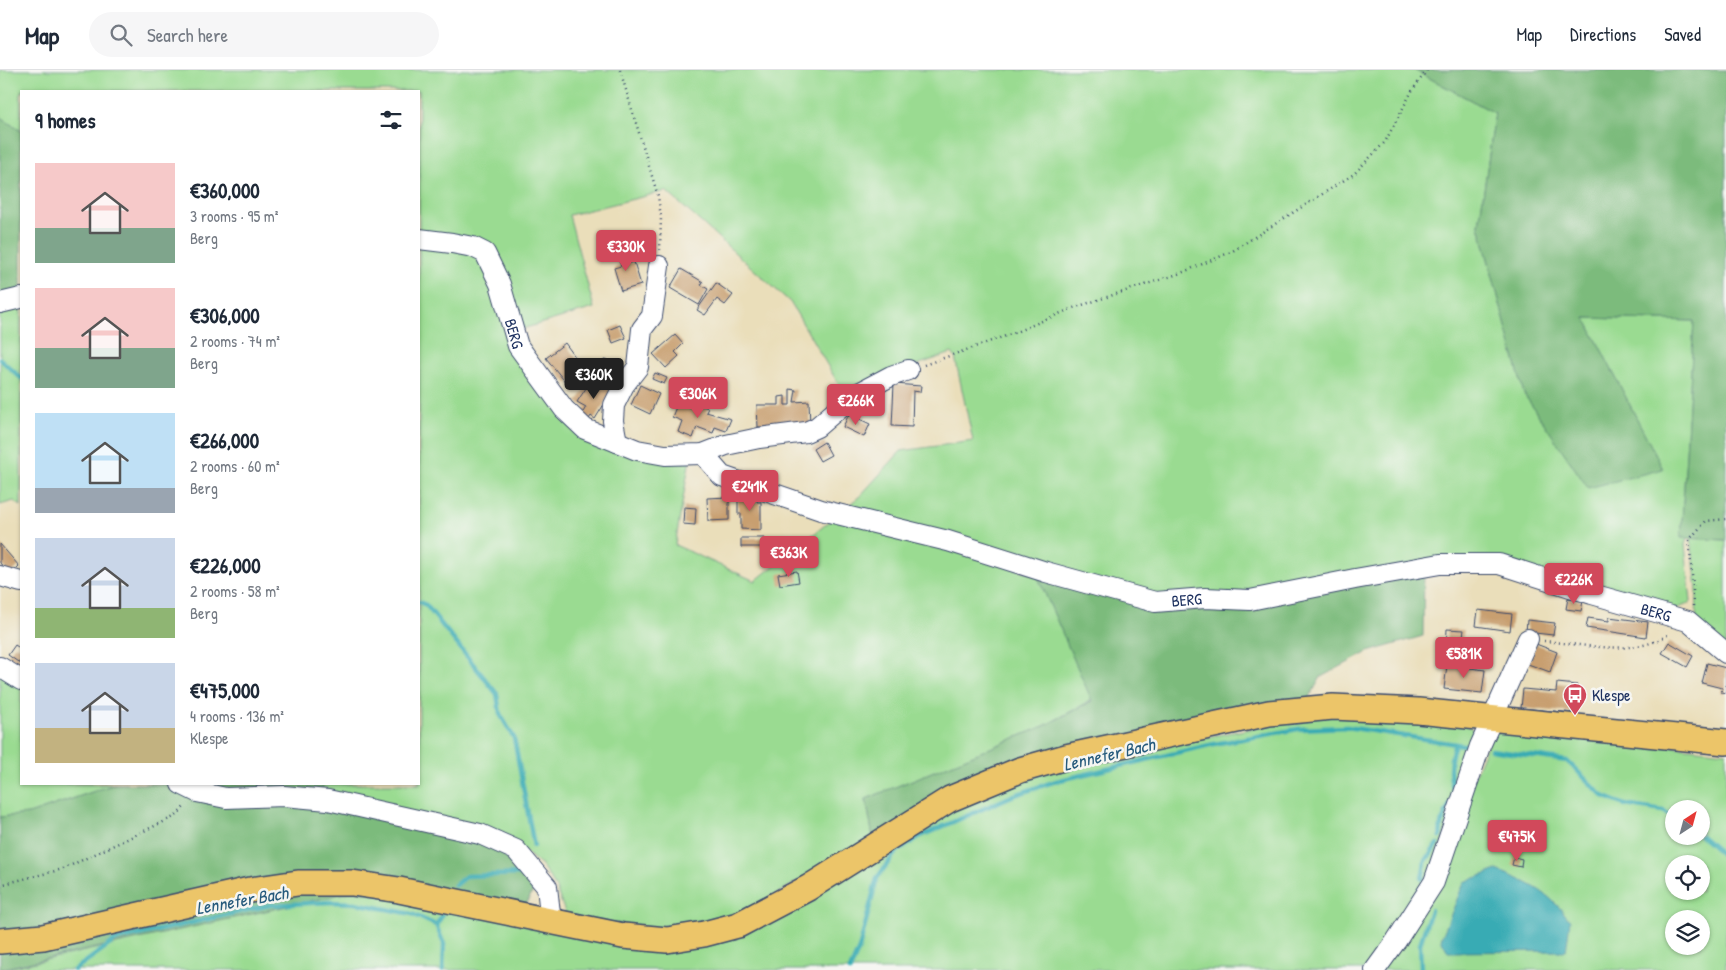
<!DOCTYPE html>
<meta charset="utf-8">
<style>
body{margin:0;font-family:"Patrick Hand",sans-serif;background:#f6f6f7;color:#1f2937;height:100vh;display:flex;flex-direction:column;font-size:19px;white-space:nowrap}
*{box-sizing:border-box;margin:0}
p{font-size:16px;color:#747a83}
.icon{flex:none;width:28px;height:28px;fill:none;stroke:currentColor;stroke-width:2;stroke-linecap:round;stroke-linejoin:round}
.map{position:relative;flex:1;overflow:hidden}
.side{position:absolute;left:20px;top:20px;width:400px;height:695px;display:flex;flex-direction:column;background:#fff;border-radius:0px;box-shadow:0 1px 4px #0004}
.side>*{flex:none}
.needle{width:32px;rotate:36deg}
.buttons{position:absolute;left:1665px;top:730px;display:grid;gap:10px}
.buttons a{display:grid;place-items:center;width:45px;height:45px;border-radius:50%;background:#fff;box-shadow:0 1px 4px #0004;font-size:25px}
.price{position:absolute;translate:-50% -42px;padding:0 11px;border-radius:5px;background:#d1495b;color:#fff;font-size:16px;line-height:32px;filter:drop-shadow(0 1px 2px #0008)}
.price::after{content:'';position:absolute;left:50%;top:30px;width:15px;height:11px;margin-left:-8px;background:inherit;clip-path:polygon(0 0,100% 0,50% 100%)}
.price.current{background:#222;color:#fff}
ul{padding:0;list-style:none}
li{display:flex;align-items:center;gap:15px;height:125px;padding:0 15px}
li span{display:grid;place-items:center;flex:none;width:140px;height:100px;border-radius:0px;color:#555}
li>.icon{margin-inline-start:auto}
span .icon{width:60px;height:60px;fill:#fffc;stroke-width:1}
li b{font-size:21px}
h2{display:flex;justify-content:space-between;align-items:center;height:60px;padding:0 15px;font-size:21px}
header{display:flex;align-items:center;gap:30px;box-sizing:border-box;height:70px;padding:0 25px;background:#fff;border-bottom:1px solid #e0e1e3}
header strong{font-size:24px}
nav{display:flex;gap:28px;margin-inline-start:auto;font-size:18px}
.search{width:350px;height:45px;background:#f6f6f7;display:flex;align-items:center;gap:12px;box-sizing:border-box;padding:0 18px;border-radius:28px;color:#747a83;font-size:19px}
.map>svg:first-child{display:block}
.green{fill:#9adb91;stroke:#5a8578;fill-rule:evenodd}
.forest{fill:#7bbb7b;stroke:#4b756c}
.water{fill:#39abb4;stroke:#2a6d89}
.lines{fill:none;stroke-linecap:round;stroke-linejoin:round}
.stream{stroke:#39abb4;stroke-width:4.5}
.building{fill:#c89f6f}
.minor-casing{stroke:#3a496c;stroke-width:22}
.major-casing{stroke:#3a496c;stroke-width:28}
.path{stroke:#3a496c;stroke-width:2.5;stroke-dasharray:1 4;stroke-linecap:butt}
.minor{stroke:#fff;stroke-width:20}
.major{stroke:#ecc569;stroke-width:25}
.labels{text-anchor:middle;dominant-baseline:central;stroke-width:5;stroke-linejoin:round;paint-order:stroke}
.street-label{font-size:16px;fill:#1b2f5e;stroke:#f6f6f2}
.poi-label{font-size:16px;fill:#1b2f5e;stroke:#f6f6f2;text-anchor:start}
.water-label{font-size:18px;font-style:italic;fill:#265a7c;stroke:#f6f6f2}
</style>
<header>
<strong>Map</strong>
<div class="search"><svg class="icon" aria-label="search" viewBox="0 0 24 24"><circle cx="10" cy="10" r="6"/><path d="M15 15l6 6"/></svg>Search here</div>
<nav><a>Map</a><a>Directions</a><a>Saved</a></nav>
</header>
<div class="map">
<svg width="1726" height="900" viewBox="0 0 1726 900">
<rect width="100%" height="100%" fill="#f6f6f2"/>
<filter id="ink" filterUnits="userSpaceOnUse"><feTurbulence type="fractalNoise" baseFrequency=".02" numOctaves="2"/><feDisplacementMap in="SourceGraphic" scale="10" xChannelSelector="R" yChannelSelector="G"/><feConvolveMatrix kernelMatrix="1 2 1 2 8 2 1 2 1" color-interpolation-filters="sRGB"/></filter>
<filter id="wash" filterUnits="userSpaceOnUse"><feTurbulence type="fractalNoise" baseFrequency=".0096" numOctaves="4" result="noise"/><feDisplacementMap in="SourceGraphic" scale="20" xChannelSelector="R" yChannelSelector="G"/><feGaussianBlur stdDeviation="1.12" result="paint"/><feColorMatrix in="noise" values="0 0 0 0 0 0 0 0 0 0 0 0 0 0 0 0 0 1.4 0 .05"/><feComposite in="paint" operator="in"/></filter>
<g filter="url(#wash)">
<rect width="100%" height="100%" fill="#eadeba"/>
<path class="green" d="M0,0H1414L1495,43L1479,155L1524,324L1588,417L1662,398L1585,248L1694,251L1681,467L1687,468L1685,475L1691,532L1671,542L1500,490L1295,519L1164,529L840,442L860,426L901,381L973,371L955,287L952,283L890,304L845,325L790,232L666,121L569,145L594,238L515,261L489,181L419,165V21H21V61L0,47Z
M419,172L482,186L495,216L573,355L690,389L675,475L755,511L835,447L1037,505L1092,630L1044,656L866,729L873,767L727,853L660,861L567,847L555,816L542,796L515,773L321,723L323,714H419Z
M21,237V436L14,431L0,435V240Z
M1691,468L1726,470V581L1696,553L1697,521Z
M0,599L21,612V714H115L29,744L0,747Z
M1329,644L1465,654L1478,663L1431,806L1368,900H0L355,821L727,867L963,732L1064,694Z
M1507,659L1726,682V900H1378L1414,852L1492,663ZM1674,739H1701V766H1674ZM1674,794H1701V821H1674ZM1674,849H1701V876H1674Z"/>
<path class="forest" d="M1414,0H1726V470L1681,468L1694,251L1585,248L1663,399L1588,418L1524,324L1479,155L1495,43Z
M0,47L21,61V225L0,237Z
M1424,498L1423,566L1368,582L1321,607L1307,632L1059,680L873,767L866,729L1044,656L1092,631L1037,505L1163,533Z
M115,714H323L321,739L393,748L492,772L522,798L534,819L525,837L355,821L0,899V747L29,744Z"/>
<path class="water" d="M1497,800C1529,813 1549,821 1570,851L1566,881L1448,882L1441,869L1464,812Z"/>
<g class="lines">
<path class="stream" d="M0,289L21,308
M419,532L426,535L497,624L500,644L514,668L534,776
M1491,680L1567,691L1603,726L1625,735L1663,741L1674,747
M1453,727L1455,724C1448,707 1449,690 1455,674
M1701,766L1726,788
M1440,767L1441,754L1450,734
M1422,809L1425,792L1437,774
M455,815L466,806L524,804
M436,855L442,846
M74,900L116,870L270,835L331,832L355,833L412,844L436,855L444,874L443,900
M850,900L859,879L877,808L896,782L919,767L1012,726L1056,711L1214,674L1298,659L1347,657L1469,676
M1421,900L1420,874L1431,840"/>
</g>
<g id="blocks">
<path class="building" d="M625,177L630,193L634,192L641,215L621,221L614,198L621,196L616,180Z
M681,199L703,212L701,215L708,219L699,235L670,218Z
M716,213L733,225L725,235L717,229L705,245L697,240Z
M620,255L626,268L613,273L608,260Z
M675,265L683,274L675,282L679,286L666,298L653,284Z
M565,273L584,299L567,314L546,288Z
M606,289L613,300L606,305L599,294Z
M655,303L667,308L664,314L652,309Z
M602,313L612,321L595,349L591,346L589,349L582,344L586,337L577,332L588,315L597,321Z
M894,314L921,316L920,322L913,321L912,357L892,356Z
M640,315L659,324L650,344L631,335Z
M790,319L796,320L794,332L809,331L810,356L758,357L757,335H779V327L785,326V335H790Z
M678,332L690,337L692,332L708,338L706,342L731,349L726,361L715,357L713,363L697,357L693,368L678,362L682,351L672,347Z
M849,344L870,354L864,367L843,357Z
M824,372L831,385L820,391L813,379Z
M738,424L758,425L757,432H761V460L741,459V444H738Z
M729,427V450L708,451L707,428Z
M684,437L696,438L695,455L683,454Z
M741,468H764V477H741Z
M0,474L19,496L10,505L0,493Z
M797,501L799,512L780,515L778,504Z
M1568,528L1583,531L1581,541L1566,539Z
M1478,540L1512,544L1510,561L1476,556Z
M1609,547L1648,552L1646,567L1586,558L1588,548L1609,551Z
M1527,550L1555,553L1553,565L1526,562Z
M1447,559L1464,560L1461,578H1446Z
M1669,572L1693,586L1687,597L1662,583Z
M1536,574L1557,582L1550,602L1528,594Z
M15,575L21,579V594L8,585Z
M1707,593L1726,598V623L1721,622L1722,618L1702,613Z
M1447,595L1485,600L1482,623L1444,619Z
M1557,613L1577,615L1574,643L1521,638L1523,619L1556,622Z
M1514,787L1522,789L1521,797L1512,795Z"/>
</g>
</g>
<g filter="url(#ink)">
<use href="#blocks" fill-opacity="0" stroke="#3a496c" stroke-width="1"/>
<g class="lines">
<g class="minor-casing">
<g id="minor">
<path id="s1" d="M419,169L452,173L473,177L485,183L500,214L518,276L564,339L585,359L637,380L665,385L703,384L726,375L759,368L806,362L817,357L853,326L891,306L908,300"/>
<path d="M0,233L21,228"/>
<path d="M617,372L613,351L614,335L624,315L638,297L642,259L652,246L659,196"/>
<path id="s2" d="M703,384L722,406L821,440L948,471L1046,502L1155,532L1205,528L1250,530L1355,509L1440,494H1499L1592,524L1688,551L1726,583"/>
<path d="M0,506L21,512"/>
<path d="M0,597L21,610"/>
<path d="M181,714L197,722L226,728L284,726L328,730L480,764L516,780L547,817L551,852"/>
<path d="M1375,900L1396,871L1434,812L1480,676L1528,569"/>
</g>
</g>
<g class="major-casing">
<path id="major" d="M0,871L43,867L250,820L298,813H352L399,820L623,866L667,870L704,864L738,855L808,818L950,729L1020,700L1066,687L1269,643L1333,637L1418,641L1726,672"/>
</g>
<path class="path" d="M620,0L658,126L661,147L660,180
M924,295L1011,264L1073,238L1181,203L1231,182L1354,104L1385,72L1412,21L1427,0
M1693,536V516L1689,470L1706,451L1726,449
M1544,571C1582,574 1638,588 1670,563
M0,815L63,799L176,746L185,736"/>
<use href="#minor" class="minor"/>
<use href="#major" class="major"/>
</g>
</g>
<defs>
<g id="bus-pin" transform="scale(1.25)"><path d="M0 17L-7.5 6A9.5 9.5 0 1 1 7.5 6Z" fill="#d1495b" stroke="#f6f6f2"/><path d="M-5-6H5V4H4V6H2V4H-2V6H-4V4H-5ZM-3.5-4V0h7V-4ZM-3.5 1.2v1.5H-2V1.2ZM2 1.2v1.5H3.5V1.2Z" fill="#fff"/></g>
</defs>
<g fill-rule="evenodd">
<use href="#bus-pin" x="1575" y="625"/>
</g>
<g class="labels">
<g class="street-label">
<text stroke="none"><textPath href="#s1" startOffset="154">BERG</textPath></text>
<text stroke="none"><textPath href="#s2" startOffset="512">BERG</textPath></text>
<text stroke="none"><textPath href="#s2" startOffset="992">BERG</textPath></text>
</g>
<g class="poi-label">
<text x="1592" y="625">Klespe</text>
</g>
<g class="water-label">
<text transform="translate(1109 684) rotate(-13)">Lennefer Bach</text>
<text transform="translate(242 830) rotate(-10)">Lennefer Bach</text>
</g>
</g>
</svg>
<div class="buttons">
<a><svg class="needle" viewBox="-14 -14 28 28"><path d="M0-13l5 13h-10z" fill="#e53935"/><path d="M0 13l5-13h-10z" fill="#747a83"/></svg></a>
<a><svg class="icon" aria-label="locate" viewBox="0 0 24 24"><circle cx="12" cy="12" r="6"/><path d="M12 2v4M12 18v4M2 12h4M18 12h4"/></svg></a>
<a><svg class="icon" aria-label="layers" viewBox="0 0 24 24"><path d="M12 4l9 5-9 5-9-5zM3 14l9 5 9-5"/></svg></a>
</div>
<b class="price" style="left:626px;top:202px">€330K</b>
<b class="price current" style="left:594px;top:330px">€360K</b>
<b class="price" style="left:698px;top:349px">€306K</b>
<b class="price" style="left:856px;top:356px">€266K</b>
<b class="price" style="left:750px;top:442px">€241K</b>
<b class="price" style="left:789px;top:508px">€363K</b>
<b class="price" style="left:1574px;top:535px">€226K</b>
<b class="price" style="left:1464px;top:609px">€581K</b>
<b class="price" style="left:1517px;top:792px">€475K</b>
<section class="side">
<h2>9 homes<svg class="icon" aria-label="filters" viewBox="0 0 24 24"><path d="M4 7h16M4 17h16"/><circle cx="9" cy="7" r="2"/><circle cx="15" cy="17" r="2"/></svg></h2>
<ul>
<li><span style="background:linear-gradient(#f6c9c9 65%,#7fa58c 0)"><svg class="icon" aria-label="home" viewBox="0 0 24 24"><path d="M3 11l9-7 9 7M6 9v11h12V9"/></svg></span><div><b>€360,000</b><p>3 rooms · 95 m²</p><p>Berg</p></div></li>
<li><span style="background:linear-gradient(#f6c9c9 60%,#7fa58c 0)"><svg class="icon" aria-label="home" viewBox="0 0 24 24"><path d="M3 11l9-7 9 7M6 9v11h12V9"/></svg></span><div><b>€306,000</b><p>2 rooms · 74 m²</p><p>Berg</p></div></li>
<li><span style="background:linear-gradient(#bfe0f5 75%,#9aa5b1 0)"><svg class="icon" aria-label="home" viewBox="0 0 24 24"><path d="M3 11l9-7 9 7M6 9v11h12V9"/></svg></span><div><b>€266,000</b><p>2 rooms · 60 m²</p><p>Berg</p></div></li>
<li><span style="background:linear-gradient(#c9d6e8 70%,#8fb573 0)"><svg class="icon" aria-label="home" viewBox="0 0 24 24"><path d="M3 11l9-7 9 7M6 9v11h12V9"/></svg></span><div><b>€226,000</b><p>2 rooms · 58 m²</p><p>Berg</p></div></li>
<li><span style="background:linear-gradient(#c9d6e8 65%,#c2b280 0)"><svg class="icon" aria-label="home" viewBox="0 0 24 24"><path d="M3 11l9-7 9 7M6 9v11h12V9"/></svg></span><div><b>€475,000</b><p>4 rooms · 136 m²</p><p>Klespe</p></div></li>
</ul>
</section>
</div>
